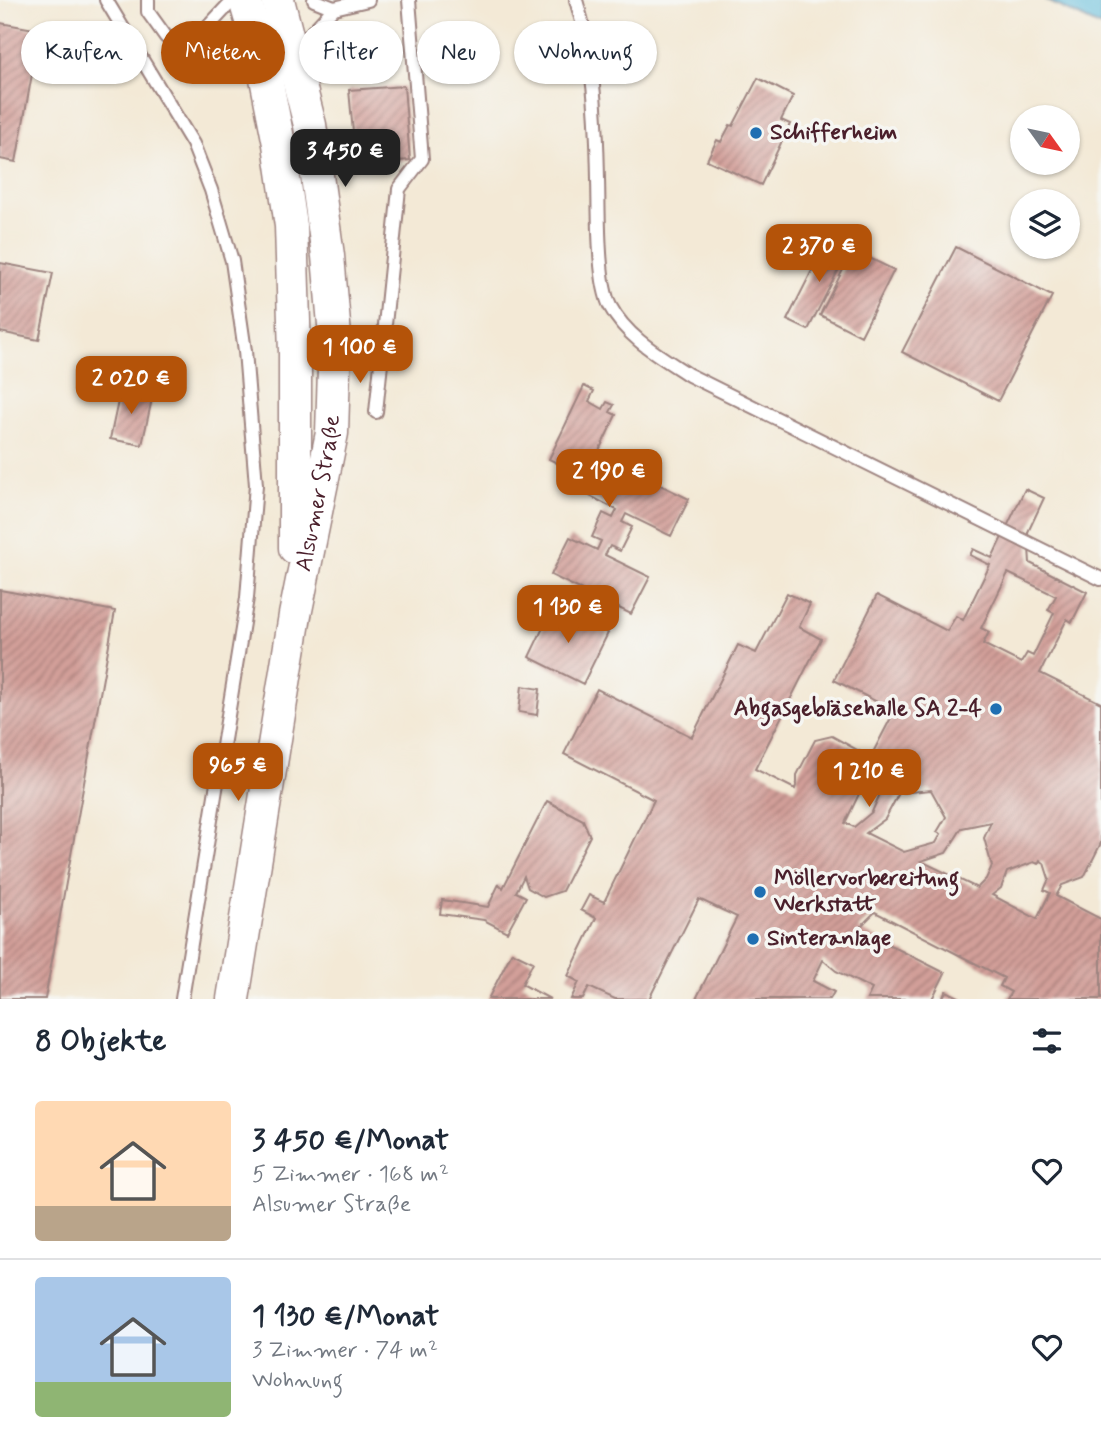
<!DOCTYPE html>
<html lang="de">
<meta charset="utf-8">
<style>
body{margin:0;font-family:Mynerve,sans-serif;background:#f2f2f3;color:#1f2937;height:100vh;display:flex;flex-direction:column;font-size:26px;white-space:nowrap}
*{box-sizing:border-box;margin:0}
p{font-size:23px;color:#747a83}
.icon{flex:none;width:38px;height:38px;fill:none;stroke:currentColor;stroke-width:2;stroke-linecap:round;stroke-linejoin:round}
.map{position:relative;height:999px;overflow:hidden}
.sheet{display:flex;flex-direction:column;background:#fff;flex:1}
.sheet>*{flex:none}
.top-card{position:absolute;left:21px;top:21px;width:700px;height:63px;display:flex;gap:14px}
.needle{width:46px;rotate:123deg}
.tools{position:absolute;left:1010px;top:105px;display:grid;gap:14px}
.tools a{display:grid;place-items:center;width:70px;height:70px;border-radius:50%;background:#fff;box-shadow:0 2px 5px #0004;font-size:35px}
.price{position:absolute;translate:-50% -60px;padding:0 16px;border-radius:14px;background:#b45309;color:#fff;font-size:23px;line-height:46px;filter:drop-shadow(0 2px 4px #0008)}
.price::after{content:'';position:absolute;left:50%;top:42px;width:21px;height:16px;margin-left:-10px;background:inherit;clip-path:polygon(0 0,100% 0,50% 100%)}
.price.on{background:#222;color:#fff}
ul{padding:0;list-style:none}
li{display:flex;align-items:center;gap:21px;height:175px;padding:0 35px}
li+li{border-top:2px solid #e0e1e3}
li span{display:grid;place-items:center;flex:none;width:196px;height:140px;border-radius:7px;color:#555}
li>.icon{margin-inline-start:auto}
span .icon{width:84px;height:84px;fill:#fffc;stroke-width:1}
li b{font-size:30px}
h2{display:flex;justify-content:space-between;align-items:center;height:84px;padding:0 35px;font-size:30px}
.pill{padding:0 24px;border-radius:32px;background:#fff;box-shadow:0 2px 5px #0004;font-size:24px;line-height:63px}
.pill.on{background:#b45309;color:#fff}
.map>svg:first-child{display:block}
.water{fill:#5dbbdb;stroke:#546d83;stroke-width:2}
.building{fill:url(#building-hatch);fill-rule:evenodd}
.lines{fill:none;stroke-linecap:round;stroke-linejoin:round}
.lane-casing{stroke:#9e8480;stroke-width:16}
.secondary-casing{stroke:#9e8480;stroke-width:35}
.lane{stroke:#fff;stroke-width:12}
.secondary{stroke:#fff;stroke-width:32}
.poi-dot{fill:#1f6fb2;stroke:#f6f6f2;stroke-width:2.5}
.labels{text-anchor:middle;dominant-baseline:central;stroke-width:7;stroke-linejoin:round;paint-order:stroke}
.poi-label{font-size:23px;font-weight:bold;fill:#4a1f2b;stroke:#f6f6f2;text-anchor:start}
.street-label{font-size:23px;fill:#4a1f2b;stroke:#f6f6f2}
</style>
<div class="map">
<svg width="1101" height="999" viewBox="0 0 1101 999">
<defs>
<pattern id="building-hatch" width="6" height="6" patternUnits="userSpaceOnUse" patternTransform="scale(1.75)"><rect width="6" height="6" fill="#d29f99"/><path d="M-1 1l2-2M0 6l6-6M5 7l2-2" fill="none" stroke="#ac817d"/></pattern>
</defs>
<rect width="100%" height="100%" fill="#f6f6f2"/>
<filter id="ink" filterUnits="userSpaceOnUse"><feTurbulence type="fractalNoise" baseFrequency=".0143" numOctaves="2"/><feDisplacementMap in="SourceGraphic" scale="14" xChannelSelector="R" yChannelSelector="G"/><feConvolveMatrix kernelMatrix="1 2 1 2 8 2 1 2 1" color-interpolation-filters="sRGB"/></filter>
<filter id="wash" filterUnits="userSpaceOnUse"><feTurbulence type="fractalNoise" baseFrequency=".00686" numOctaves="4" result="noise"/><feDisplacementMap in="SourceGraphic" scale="28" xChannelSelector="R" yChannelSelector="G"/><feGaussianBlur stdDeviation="1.57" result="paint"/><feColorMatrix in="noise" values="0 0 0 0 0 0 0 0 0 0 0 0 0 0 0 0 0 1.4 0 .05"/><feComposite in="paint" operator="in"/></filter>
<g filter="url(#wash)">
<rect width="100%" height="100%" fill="#f3e9d6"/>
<path class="water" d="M1046 0H1101V27Z"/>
<g id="blocks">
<path class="building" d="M0 23 40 30 16 162 0 159Z
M758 78 793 96 781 120 790 124 761 185 707 160 717 140 721 142 730 125 733 126Z
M404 86 410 160 356 164 349 90Z
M829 237 850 247 808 330 787 320Z
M956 247 1052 296 998 401 902 352Z
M853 250 894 270 861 336 820 315Z
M0 263 53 273 39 340 0 332Z
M584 386 594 391 589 401 603 409 607 402 614 405 610 412 616 415 593 463 604 469 609 460 689 499 671 536 626 514 622 522 632 527 620 551 610 546 605 555 650 577 631 614 551 575 570 537 597 550 601 541 592 537 603 513 613 518 617 510 590 496 597 483 549 459Z
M121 387 153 394 142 445 110 439Z
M1025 489 1044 498 1028 532 1030 563 1087 592 1072 622 1067 619 1040 673 1101 703V843L1084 877 1062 885 1056 896 1101 919V999H1007L1011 992 1000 986 1004 978 875 912 858 929 945 973 932 999H867L872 989 836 971 823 960 813 981 834 992 830 999H696L737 917 699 899 649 999H615L589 987 583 999H571L579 982 568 976 596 918 581 910 589 895 604 902 654 800 564 754 597 689 692 737 738 645 756 653 787 593 810 604 799 627 821 639 755 769 795 789 797 783V775L815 740 832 736 861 752 867 767 871 769 845 823 854 827 872 812 884 785 869 760 893 714 899 713 834 680 877 595 947 631 956 616 963 620 990 565 970 555 973 549 992 558ZM1008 573 1056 596 1048 610 1054 613 1033 656 1027 653 1021 663 983 644 989 632 981 628ZM931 790 946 817 937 832 941 834 936 843 904 852 866 833 885 819 899 793ZM991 822 984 838 992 866 986 879 977 888 921 861 946 853 962 828ZM1040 860 1044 863 1049 879 1044 890 1050 893 1037 919 992 895 1001 888 1007 872 1034 862 1038 864Z
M0 590 115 611 45 999H0Z
M553 607 608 633 583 684 529 657Z
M522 686 540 689 537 715 519 712Z
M547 801 583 820 590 836 562 891 544 897 528 888 524 876 516 892 526 897 507 932 484 920 440 914 442 900 488 907 499 884 503 888Z
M512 952 533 962 522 984 550 999H488Z
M946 991 963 999H942Z"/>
</g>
</g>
<g filter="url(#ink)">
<use href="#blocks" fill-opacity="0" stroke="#9e8480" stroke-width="2"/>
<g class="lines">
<defs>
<path id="lane" d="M106 0 193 144 211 190 232 261 245 351 256 485 247 598 182 999
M148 0V12L166 37 258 57
M314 0 334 8
M576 0C594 58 597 119 598 179 599 210 597 280 610 306 627 338 660 356 689 375L1101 579
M193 43 233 0
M295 51 334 8 368 0
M376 412 399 189 422 159 409 0"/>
<g id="secondary">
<path d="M245 0 262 58 279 144 291 226 295 353V548"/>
<path id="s1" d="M233 999 295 615 332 433 335 336 328 256 310 125 278 0"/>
</g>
</defs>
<use href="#lane" class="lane-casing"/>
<use href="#secondary" class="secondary-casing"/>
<use href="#lane" class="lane"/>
<use href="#secondary" class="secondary"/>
</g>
</g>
<g class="poi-dot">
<circle cx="756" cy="133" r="7"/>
<circle cx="996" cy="709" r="7"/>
<circle cx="760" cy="892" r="7"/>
<circle cx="753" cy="939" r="7"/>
</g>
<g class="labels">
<g class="poi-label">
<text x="770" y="133">Schifferheim</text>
<text x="982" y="709" text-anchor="end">Abgasgebläsehalle SA 2-4</text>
<text x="774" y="879">Möllervorbereitung<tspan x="774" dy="26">Werkstatt</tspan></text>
<text x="767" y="939">Sinteranlage</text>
</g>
<g class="street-label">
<text stroke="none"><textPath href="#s1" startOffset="513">Alsumer Straße</textPath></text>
</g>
</g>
</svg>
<div class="tools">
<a><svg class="needle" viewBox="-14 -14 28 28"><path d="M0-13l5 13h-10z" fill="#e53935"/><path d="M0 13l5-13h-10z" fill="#747a83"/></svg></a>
<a><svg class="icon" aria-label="layers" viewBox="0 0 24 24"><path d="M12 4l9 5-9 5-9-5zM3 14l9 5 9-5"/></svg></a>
</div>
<b class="price on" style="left:345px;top:189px">3 450 €</b>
<b class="price" style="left:819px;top:284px">2 370 €</b>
<b class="price" style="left:360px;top:385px">1 100 €</b>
<b class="price" style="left:131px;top:416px">2 020 €</b>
<b class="price" style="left:609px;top:509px">2 190 €</b>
<b class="price" style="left:568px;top:645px">1 130 €</b>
<b class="price" style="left:238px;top:803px">965 €</b>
<b class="price" style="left:869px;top:809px">1 210 €</b>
<div class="top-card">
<a class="pill">Kaufen</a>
<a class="pill on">Mieten</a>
<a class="pill">Filter</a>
<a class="pill">Neu</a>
<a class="pill">Wohnung</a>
</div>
</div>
<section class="sheet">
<h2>8 Objekte<svg class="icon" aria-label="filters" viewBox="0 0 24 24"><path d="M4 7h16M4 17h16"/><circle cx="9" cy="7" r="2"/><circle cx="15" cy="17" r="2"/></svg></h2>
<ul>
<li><span style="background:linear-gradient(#ffd9b3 75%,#b9a48a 0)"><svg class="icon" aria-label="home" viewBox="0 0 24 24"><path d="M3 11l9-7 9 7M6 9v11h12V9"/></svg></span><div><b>3 450 €/Monat</b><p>5 Zimmer · 168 m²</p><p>Alsumer Straße</p></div><svg class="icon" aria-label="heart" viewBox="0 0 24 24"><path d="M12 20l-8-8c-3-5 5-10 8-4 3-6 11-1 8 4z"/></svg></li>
<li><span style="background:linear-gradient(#a9c7e8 75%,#8fb573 0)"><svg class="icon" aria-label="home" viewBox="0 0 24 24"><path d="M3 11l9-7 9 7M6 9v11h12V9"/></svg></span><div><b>1 130 €/Monat</b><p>3 Zimmer · 74 m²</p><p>Wohnung</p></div><svg class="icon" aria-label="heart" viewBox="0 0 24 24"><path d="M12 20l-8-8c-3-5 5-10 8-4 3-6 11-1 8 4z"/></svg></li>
</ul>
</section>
